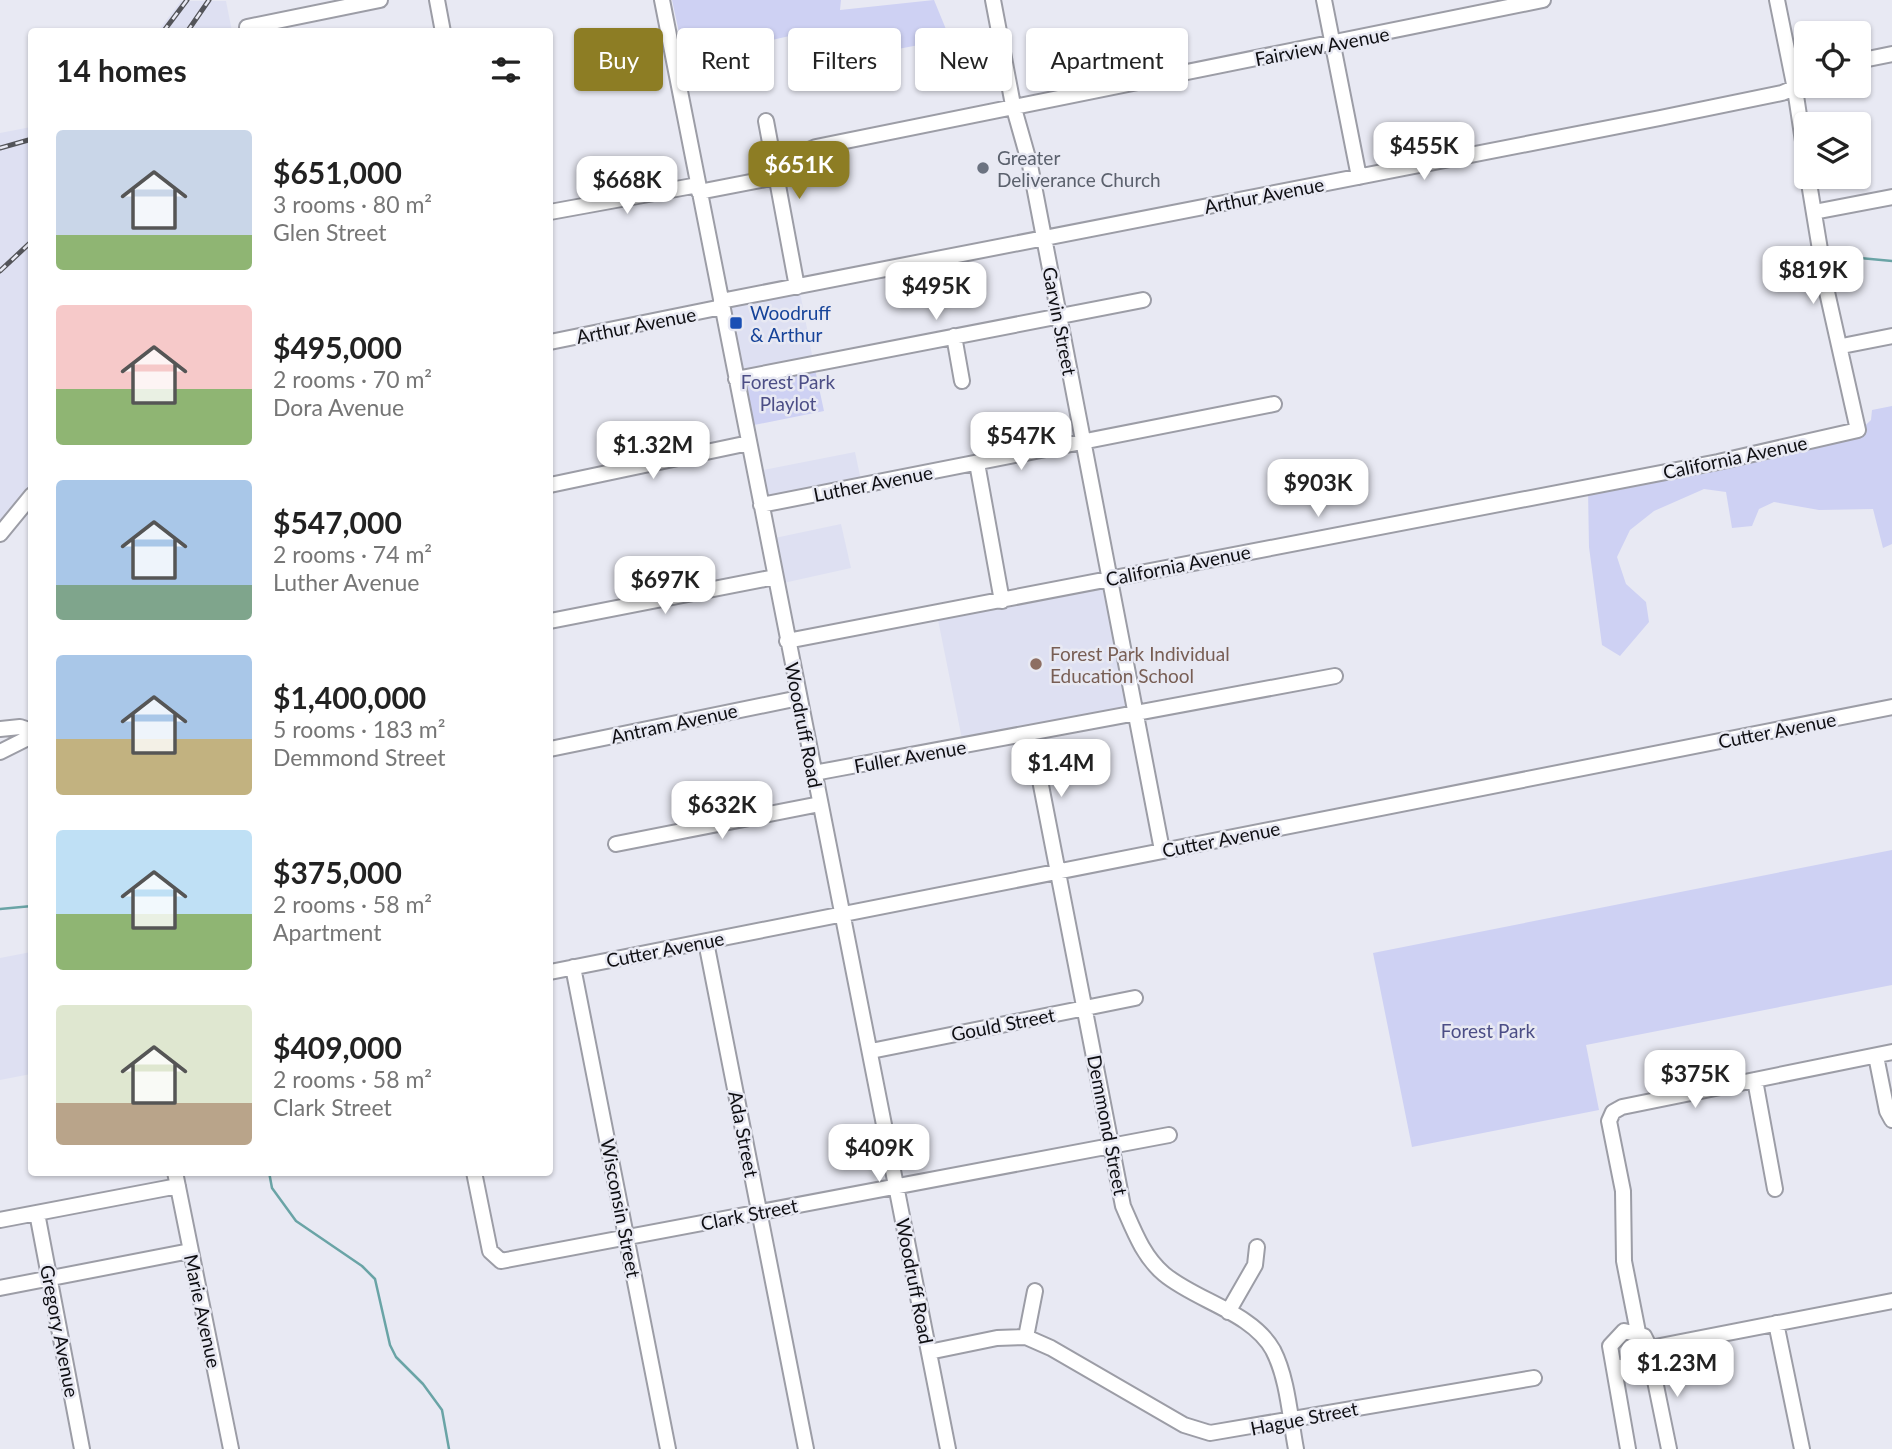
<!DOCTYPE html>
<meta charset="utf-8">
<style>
body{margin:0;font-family:Lato,sans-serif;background:#f2f2f2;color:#222;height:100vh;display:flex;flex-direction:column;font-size:26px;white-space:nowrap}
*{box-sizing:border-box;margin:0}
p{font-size:23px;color:#767676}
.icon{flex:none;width:38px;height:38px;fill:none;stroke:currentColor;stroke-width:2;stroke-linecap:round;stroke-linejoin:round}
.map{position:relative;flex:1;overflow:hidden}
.drawer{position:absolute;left:28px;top:28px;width:525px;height:1148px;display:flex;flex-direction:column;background:#fff;border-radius:7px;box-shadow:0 2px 5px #0004}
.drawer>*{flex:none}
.guide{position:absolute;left:574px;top:28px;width:665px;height:63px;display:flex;gap:14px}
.fabs{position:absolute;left:1794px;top:21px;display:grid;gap:14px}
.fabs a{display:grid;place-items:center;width:77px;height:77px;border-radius:7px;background:#fff;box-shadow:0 2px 5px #0004;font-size:35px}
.price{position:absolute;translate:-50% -60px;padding:0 16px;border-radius:14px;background:#fff;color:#222;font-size:23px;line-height:46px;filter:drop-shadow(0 2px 4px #0008)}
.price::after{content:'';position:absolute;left:50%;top:42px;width:21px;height:16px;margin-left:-10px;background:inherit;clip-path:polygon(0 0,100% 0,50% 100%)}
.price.current{background:#8d7d24;color:#fff}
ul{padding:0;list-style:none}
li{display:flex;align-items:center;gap:21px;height:175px;padding:0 28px}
li span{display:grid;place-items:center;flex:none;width:196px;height:140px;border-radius:7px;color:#555}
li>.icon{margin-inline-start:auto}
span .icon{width:84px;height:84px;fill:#fffc;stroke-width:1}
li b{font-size:30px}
h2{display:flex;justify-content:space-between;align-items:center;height:84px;padding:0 28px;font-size:30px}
.chip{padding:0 24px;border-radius:7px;background:#fff;box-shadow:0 2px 5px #0004;font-size:24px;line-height:63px}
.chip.current{background:#8d7d24;color:#fff}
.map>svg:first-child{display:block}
.built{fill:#dee0f2}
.green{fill:#ced1f3}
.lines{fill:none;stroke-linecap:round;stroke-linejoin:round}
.stream{stroke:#6aa4a6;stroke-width:2.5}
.minor-casing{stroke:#9c9da6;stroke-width:18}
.minor{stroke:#fff;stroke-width:14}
.rail-casing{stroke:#535459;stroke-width:5}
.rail{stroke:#e8e9f3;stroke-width:2.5;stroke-dasharray:8;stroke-linecap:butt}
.worship-dot{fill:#6b7280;stroke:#e8e9f3;stroke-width:2.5}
.transit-dot{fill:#1a4fb4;stroke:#e8e9f3;stroke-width:2.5}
.education-dot{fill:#8d6e63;stroke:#e8e9f3;stroke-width:2.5}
.labels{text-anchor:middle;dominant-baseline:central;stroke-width:5;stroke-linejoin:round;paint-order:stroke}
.street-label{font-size:19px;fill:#0f0f13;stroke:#e8e9f3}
.worship-label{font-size:19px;fill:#5b616d;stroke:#e8e9f3;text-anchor:start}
.transit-label{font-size:19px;fill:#164399;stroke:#e8e9f3;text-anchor:start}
.park-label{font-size:19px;fill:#4c4e86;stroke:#e8e9f3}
.education-label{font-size:19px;fill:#785e54;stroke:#e8e9f3;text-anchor:start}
</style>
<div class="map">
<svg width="1892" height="1449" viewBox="0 0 1892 1449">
<rect width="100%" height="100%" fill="#e8e9f3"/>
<path class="built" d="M181 1H226L232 31H158Z
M31 127V492L0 532V133Z
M800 292 813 360 739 375 725 305Z
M855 452 863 490 764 509 758 471Z
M841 524 851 568 779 584 770 539Z
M1108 581 1134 713 963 744 937 615Z
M31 952V1074L0 1080V958Z"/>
<path class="green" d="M672 0H841L840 10 934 0 950 39 820 64 807 32 685 60Z
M813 360 824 411 749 426 739 375Z
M1892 406V544L1883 548 1873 509 1819 510 1774 502 1759 509 1752 526 1732 528 1726 492 1704 489 1654 511 1630 530 1617 557 1626 584 1646 602 1649 622 1620 656 1602 645 1589 547 1588 489 1853 437 1871 420 1872 410Z
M1892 850V985L1586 1045 1599 1110 1412 1147 1373 953Z"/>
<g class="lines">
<path class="stream" d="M1828 255 1892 261
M0 909 32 906
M269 1172 272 1188 296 1221 362 1266 375 1279 390 1345 396 1357 423 1384 442 1410 449 1449"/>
<defs>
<path id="minor" d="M437 0 443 32
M662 0 948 1449
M993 0 1013 105 1030 165 1162 850
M1324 0 1359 177
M1777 0 1795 89 1806 161
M247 27 380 0
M1858 61 1892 54
M766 121 797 287
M699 192 776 177 798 155 816 147 1543 0
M550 212 698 185
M1814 212 1892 197
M721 301 1660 118 1782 93 1806 83
M954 336 962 381
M550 342 722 307
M1842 346 1892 336
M736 379 1143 300
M977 463 1002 601
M550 485 749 443
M761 505 1274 404
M0 534 32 495
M550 621 775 577
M787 641 1718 462 1858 430 1827 292 1808 177
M0 729 20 727 32 731
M1031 734 1123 1206C1134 1231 1143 1256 1164 1274 1196 1301 1252 1312 1273 1350 1288 1379 1290 1418 1296 1449
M550 749 799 698
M0 752 32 736
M814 773 1335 676
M616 844 820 804
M706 942 806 1449
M573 967 668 1449
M550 972 1892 707
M871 1051 1135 998
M1876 1056 1887 1111 1892 1120
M1755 1080 1775 1189
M175 1172 231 1449
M474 1172 490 1251 501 1261 1169 1135
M37 1213 82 1449
M0 1220 178 1186
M0 1288 190 1251
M1228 1312 1255 1265 1257 1247
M1776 1323 1802 1449
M1638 1332 1624 1261 1623 1191 1609 1121 1613 1112 1622 1107 1892 1052
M1026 1337 1035 1291
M1650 1348 1892 1301
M929 1352 997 1338 1026 1337 1051 1348 1184 1425 1210 1433 1534 1378
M1648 1361 1653 1371 1669 1449
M1614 1365 1632 1372 1644 1367 1650 1348 1644 1336 1624 1331 1610 1346 1628 1449"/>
</defs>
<use href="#minor" class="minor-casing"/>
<use href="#minor" class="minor"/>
<defs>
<path id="rail" d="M163 32 187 0
M187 32 209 0
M0 148 32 139
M0 271 32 241"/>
</defs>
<use href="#rail" class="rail-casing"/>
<use href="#rail" class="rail"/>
</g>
<circle class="worship-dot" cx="983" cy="168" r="7"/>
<rect class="transit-dot" x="729" y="316" width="14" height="14" rx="3.5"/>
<circle class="education-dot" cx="1036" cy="664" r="7"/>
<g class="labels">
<g class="street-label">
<text transform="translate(1322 46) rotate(-11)">Fairview Avenue</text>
<text transform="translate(1264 195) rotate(-11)">Arthur Avenue</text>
<text transform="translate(1060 321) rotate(79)">Garvin Street</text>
<text transform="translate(636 325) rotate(-11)">Arthur Avenue</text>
<text transform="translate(1735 457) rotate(-12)">California Avenue</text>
<text transform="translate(873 483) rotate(-11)">Luther Avenue</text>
<text transform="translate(1178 565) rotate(-11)">California Avenue</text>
<text transform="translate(674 723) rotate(-12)">Antram Avenue</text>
<text transform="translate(804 725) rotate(79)">Woodruff Road</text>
<text transform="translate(1777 730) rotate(-11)">Cutter Avenue</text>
<text transform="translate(910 756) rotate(-10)">Fuller Avenue</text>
<text transform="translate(1221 839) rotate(-11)">Cutter Avenue</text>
<text transform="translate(665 949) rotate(-11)">Cutter Avenue</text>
<text transform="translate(1003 1024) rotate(-11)">Gould Street</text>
<text transform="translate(1108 1125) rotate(79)">Demmond Street</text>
<text transform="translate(744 1134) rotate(79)">Ada Street</text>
<text transform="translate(621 1208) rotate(79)">Wisconsin Street</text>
<text transform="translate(749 1214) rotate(-11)">Clark Street</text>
<text transform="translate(915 1281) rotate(79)">Woodruff Road</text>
<text transform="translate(203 1311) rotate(78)">Marie Avenue</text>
<text transform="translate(60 1331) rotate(79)">Gregory Avenue</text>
<text transform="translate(1304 1418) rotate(-11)">Hague Street</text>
</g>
<g class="worship-label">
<text x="997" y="157">Greater<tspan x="997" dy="22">Deliverance Church</tspan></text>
</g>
<g class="transit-label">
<text x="750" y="312">Woodruff<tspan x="750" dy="22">&amp; Arthur</tspan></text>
</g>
<g class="park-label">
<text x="788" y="381">Forest Park<tspan x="788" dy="22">Playlot</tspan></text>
<text x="1488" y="1030">Forest Park</text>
</g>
<g class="education-label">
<text x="1050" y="653">Forest Park Individual<tspan x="1050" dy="22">Education School</tspan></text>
</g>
</g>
</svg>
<div class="fabs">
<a><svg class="icon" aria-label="locate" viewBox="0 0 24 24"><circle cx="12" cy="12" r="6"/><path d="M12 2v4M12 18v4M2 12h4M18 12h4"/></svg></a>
<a><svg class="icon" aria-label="layers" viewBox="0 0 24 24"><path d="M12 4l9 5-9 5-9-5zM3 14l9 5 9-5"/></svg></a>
</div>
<b class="price" style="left:1424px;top:182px">$455K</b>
<b class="price current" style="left:799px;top:201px">$651K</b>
<b class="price" style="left:627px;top:216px">$668K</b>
<b class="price" style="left:1813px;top:306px">$819K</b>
<b class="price" style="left:936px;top:322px">$495K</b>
<b class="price" style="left:1021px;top:472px">$547K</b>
<b class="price" style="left:653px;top:481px">$1.32M</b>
<b class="price" style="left:1318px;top:519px">$903K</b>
<b class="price" style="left:665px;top:616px">$697K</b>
<b class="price" style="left:1061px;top:799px">$1.4M</b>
<b class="price" style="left:722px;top:841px">$632K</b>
<b class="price" style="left:1695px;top:1110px">$375K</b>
<b class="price" style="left:879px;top:1184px">$409K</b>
<b class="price" style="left:1677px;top:1399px">$1.23M</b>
<div class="guide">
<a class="chip current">Buy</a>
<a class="chip">Rent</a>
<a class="chip">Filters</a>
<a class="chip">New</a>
<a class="chip">Apartment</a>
</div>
<section class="drawer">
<h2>14 homes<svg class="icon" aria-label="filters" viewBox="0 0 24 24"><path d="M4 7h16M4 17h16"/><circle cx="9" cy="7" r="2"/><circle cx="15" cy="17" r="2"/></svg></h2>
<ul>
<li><span style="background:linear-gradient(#c9d6e8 75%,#8fb573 0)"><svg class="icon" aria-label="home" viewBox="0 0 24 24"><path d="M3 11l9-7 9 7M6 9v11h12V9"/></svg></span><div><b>$651,000</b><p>3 rooms · 80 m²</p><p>Glen Street</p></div></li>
<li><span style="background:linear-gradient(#f6c9c9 60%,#8fb573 0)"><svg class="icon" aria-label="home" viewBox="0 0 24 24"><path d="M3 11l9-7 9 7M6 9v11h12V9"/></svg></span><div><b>$495,000</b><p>2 rooms · 70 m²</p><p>Dora Avenue</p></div></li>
<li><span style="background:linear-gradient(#a9c7e8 75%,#7fa58c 0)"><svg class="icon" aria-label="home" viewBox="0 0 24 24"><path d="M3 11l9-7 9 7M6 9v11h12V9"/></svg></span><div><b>$547,000</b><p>2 rooms · 74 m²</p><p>Luther Avenue</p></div></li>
<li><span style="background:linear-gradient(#a9c7e8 60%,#c2b280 0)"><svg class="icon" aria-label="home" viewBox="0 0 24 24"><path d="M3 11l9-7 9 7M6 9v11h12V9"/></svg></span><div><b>$1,400,000</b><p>5 rooms · 183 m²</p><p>Demmond Street</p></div></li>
<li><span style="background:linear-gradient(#bfe0f5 60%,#8fb573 0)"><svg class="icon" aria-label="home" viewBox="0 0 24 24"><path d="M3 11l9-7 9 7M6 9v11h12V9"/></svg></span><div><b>$375,000</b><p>2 rooms · 58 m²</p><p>Apartment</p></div></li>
<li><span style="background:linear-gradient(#dfe7d0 70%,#b9a48a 0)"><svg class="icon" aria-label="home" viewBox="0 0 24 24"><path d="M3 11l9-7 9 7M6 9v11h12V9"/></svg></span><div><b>$409,000</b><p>2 rooms · 58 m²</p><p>Clark Street</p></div></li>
</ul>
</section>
</div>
